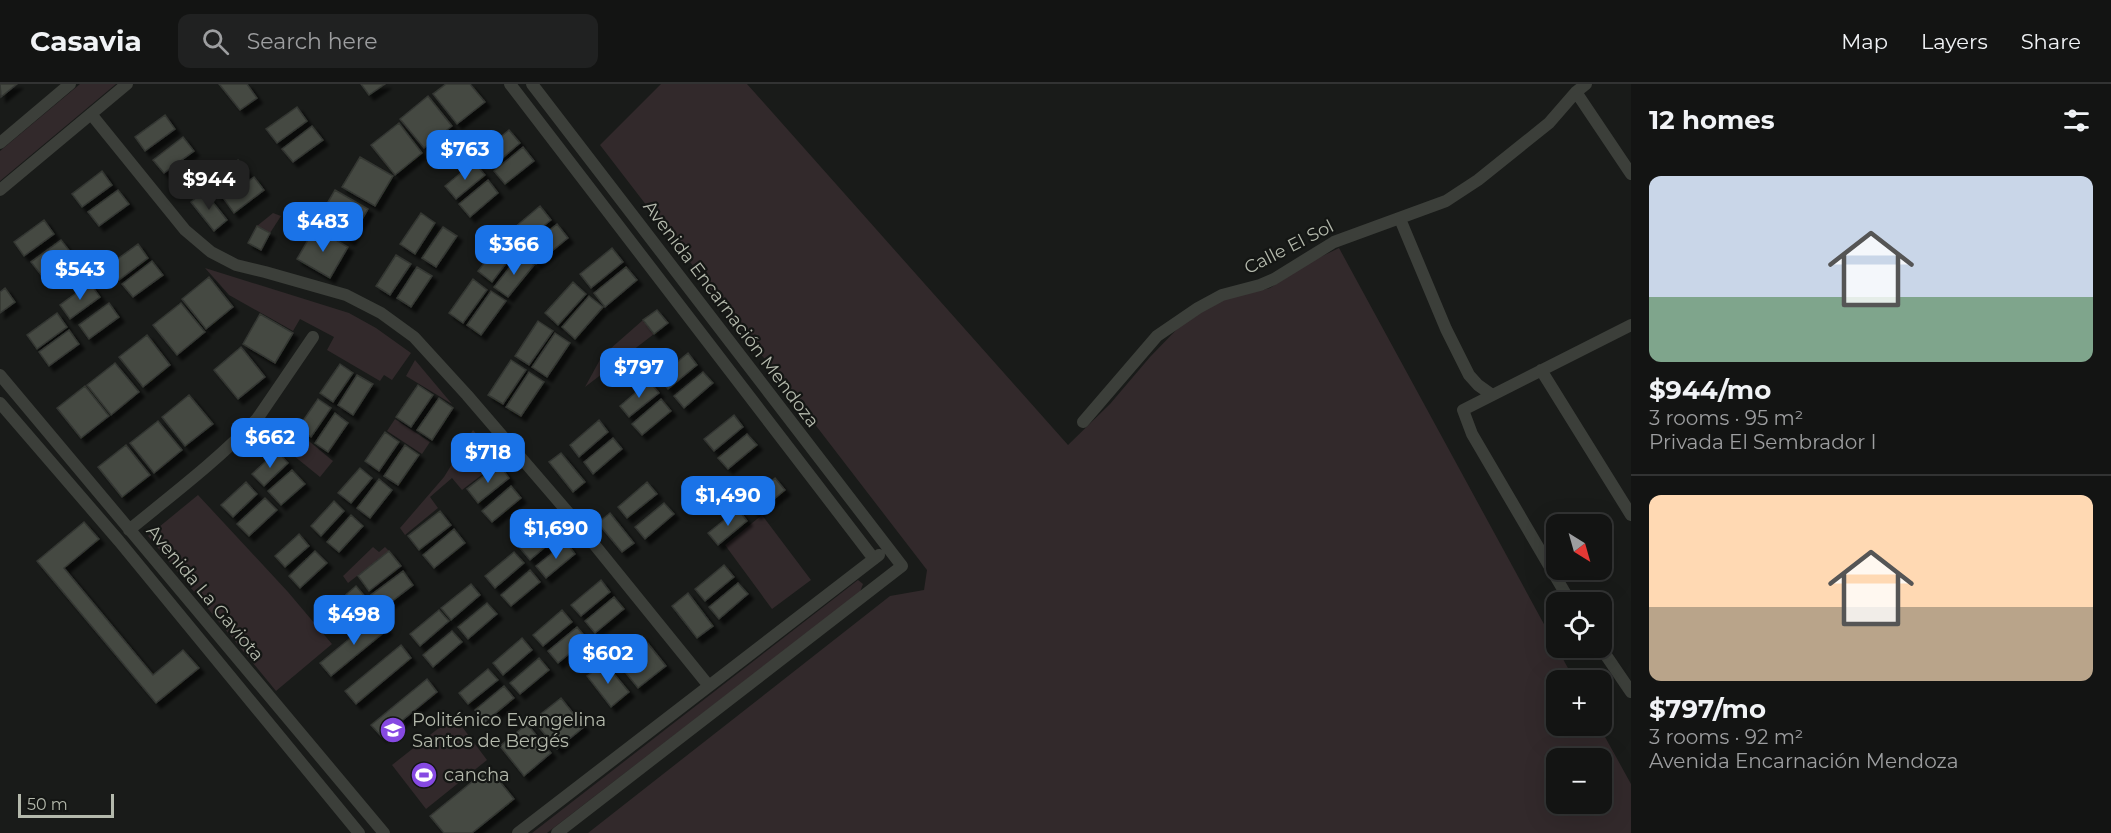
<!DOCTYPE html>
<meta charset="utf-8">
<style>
body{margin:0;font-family:Montserrat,sans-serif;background:#202121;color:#f1f3f6;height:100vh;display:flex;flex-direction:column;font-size:22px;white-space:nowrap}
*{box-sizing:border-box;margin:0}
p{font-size:20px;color:#9d9ea0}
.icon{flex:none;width:33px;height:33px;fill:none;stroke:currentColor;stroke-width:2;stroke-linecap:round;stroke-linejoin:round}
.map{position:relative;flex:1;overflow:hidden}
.side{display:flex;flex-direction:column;background:#131413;width:480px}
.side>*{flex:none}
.needle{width:39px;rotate:143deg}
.controls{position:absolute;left:1546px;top:430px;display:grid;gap:12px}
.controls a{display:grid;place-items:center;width:66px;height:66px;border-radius:12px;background:#131413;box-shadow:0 6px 24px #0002,0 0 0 2px #323333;font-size:30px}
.scale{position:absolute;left:18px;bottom:15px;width:96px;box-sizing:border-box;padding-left:6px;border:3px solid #b4b9ac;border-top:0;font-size:16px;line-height:21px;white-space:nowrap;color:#b4b9ac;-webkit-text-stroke:4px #141614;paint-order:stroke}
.price{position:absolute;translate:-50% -51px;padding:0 14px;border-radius:12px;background:#1a73e8;color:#fff;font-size:20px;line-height:39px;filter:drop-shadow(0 2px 3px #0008)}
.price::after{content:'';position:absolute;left:50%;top:36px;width:18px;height:14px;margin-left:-9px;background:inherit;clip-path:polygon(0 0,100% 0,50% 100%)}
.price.selected{background:#222;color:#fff}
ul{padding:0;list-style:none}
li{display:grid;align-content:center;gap:12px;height:318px;padding:0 18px}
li+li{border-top:2px solid #323333}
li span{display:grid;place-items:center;height:186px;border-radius:12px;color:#555}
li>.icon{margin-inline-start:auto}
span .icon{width:108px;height:108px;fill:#fffc;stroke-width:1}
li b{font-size:26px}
h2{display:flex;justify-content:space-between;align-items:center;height:72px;padding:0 18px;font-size:26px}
header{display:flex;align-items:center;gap:36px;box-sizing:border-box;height:84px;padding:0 30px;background:#131413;border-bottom:2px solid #323333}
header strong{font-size:28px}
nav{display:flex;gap:33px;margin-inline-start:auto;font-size:21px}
.search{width:420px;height:54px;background:#202121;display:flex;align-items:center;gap:15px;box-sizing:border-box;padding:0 21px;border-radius:12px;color:#9d9ea0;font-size:22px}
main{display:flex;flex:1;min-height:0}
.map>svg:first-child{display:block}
.green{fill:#32292b;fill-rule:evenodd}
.building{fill:#454843;stroke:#343733;stroke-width:1.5;filter:url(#shadow)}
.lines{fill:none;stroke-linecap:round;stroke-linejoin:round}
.street{stroke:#3c3f3a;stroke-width:12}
.labels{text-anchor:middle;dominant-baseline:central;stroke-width:4.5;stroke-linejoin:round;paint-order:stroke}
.street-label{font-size:18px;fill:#b4b9ac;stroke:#141614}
.poi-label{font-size:18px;fill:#b4b9ac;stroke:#141614;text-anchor:start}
</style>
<header>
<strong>Casavia</strong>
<div class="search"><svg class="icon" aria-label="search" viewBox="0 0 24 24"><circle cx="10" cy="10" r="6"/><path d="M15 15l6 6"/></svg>Search here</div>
<nav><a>Map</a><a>Layers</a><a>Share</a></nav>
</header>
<main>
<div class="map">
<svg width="1631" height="749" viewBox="0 0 1631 749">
<defs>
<filter id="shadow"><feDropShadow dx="5" dy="5" stdDeviation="1.5" flood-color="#0009"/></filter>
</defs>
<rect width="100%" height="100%" fill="#191b19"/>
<path class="green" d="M80 0H116L0 97V67Z
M661 0H747L1068 361 1110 320 1150 273 1180 242 1218 217 1270 204 1308 179 1339 164 1575 597H1557V642H1599L1631 700V749H588L890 512 924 506 927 486 600 61ZM1557 675H1602V720H1557Z
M273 129 281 132 270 149 257 142Z
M205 184 349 229 376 244 411 269 392 296 384 291 380 297 327 266 334 253 300 235 293 247 229 211Z
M643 236 654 250 585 303 602 272Z
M415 276 452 320 406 292Z
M395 335 430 358 422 370 387 347Z
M292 343 333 377 320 393 278 359Z
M473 346 500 377 462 406 452 394 430 413 438 424 405 451 400 444 444 393Z
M198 411 288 508 332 560 276 607 148 452Z
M762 431 811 496 772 525 725 461Z
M373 463 379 468 385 463 389 467 348 499 343 492Z
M858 496 863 500 860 508 547 749H532Z
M454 632 487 676 426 725 392 681Z"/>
<path class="building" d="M0 0H17L1 13Z
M219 0H247L257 14 240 26Z
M361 0H385L369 11Z
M446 0H470L485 18 457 40 433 10Z
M428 12 452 42 424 64 400 35Z
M297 23 307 37 277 59 266 45Z
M165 31 175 45 145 67 135 53Z
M399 39 422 69 395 91 371 61Z
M312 42 323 56 293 78 282 65Z
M509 46 520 59 492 83 480 70Z
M183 53 194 67 164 89 153 76Z
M523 63 534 77 505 100 494 87Z
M360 73 393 92 375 122 342 103Z
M238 76 248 90 218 112 208 98Z
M474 78 485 91 456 115 445 102Z
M102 87 112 101 82 123 72 110Z
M254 93 264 106 234 129 224 115Z
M488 96 498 109 470 133 459 120Z
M118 106 129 120 99 142 88 128Z
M335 106 368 125 350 156 317 137Z
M204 107 227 136 214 147 191 118Z
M540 122 551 136 519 162 508 149Z
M421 129 435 139 415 170 400 160Z
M44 136 54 150 24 172 14 158Z
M557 140 568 154 536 180 525 166Z
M257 142 270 149 261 166 248 159Z
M443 143 457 152 436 183 422 174Z
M315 144 348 163 330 194 297 175Z
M504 154 517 165 492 198 478 187Z
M61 156 72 170 42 192 31 178Z
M138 160 148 174 119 196 108 182Z
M612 164 623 178 591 204 580 190Z
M520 170 534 181 508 213 494 203Z
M396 171 411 180 390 211 376 202Z
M152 177 163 191 133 213 122 200Z
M417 183 432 192 411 223 397 214Z
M626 183 637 196 605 223 594 209Z
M209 193 233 223 206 245 182 215Z
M473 195 487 206 463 239 449 229Z
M573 198 586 210 558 241 545 229Z
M90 199 100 213 70 235 60 221Z
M5 204 15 218 0 229V208Z
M491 207 506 217 481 251 467 241Z
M589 212 603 223 575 255 562 243Z
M109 219 119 233 89 255 79 241Z
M181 219 205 248 177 271 153 241Z
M657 226 668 239 654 250 643 236Z
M57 229 67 243 37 265 27 251Z
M260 230 293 249 275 279 243 260Z
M538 237 553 247 529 281 515 272Z
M69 246 79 260 49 282 39 268Z
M555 249 570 259 547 293 532 283Z
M147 251 170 281 143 303 119 273Z
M241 263 265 293 238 315 214 286Z
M688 269 697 281 668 305 659 293Z
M511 276 526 286 503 320 488 311Z
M115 279 139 308 111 331 87 301Z
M340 280 353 289 333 318 320 309Z
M529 288 544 298 521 332 506 323Z
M703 288 713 299 684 324 674 312Z
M357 291 373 300 353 331 338 321Z
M649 297 659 309 629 333 620 322Z
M418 301 433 311 411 343 396 333Z
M85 302 109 332 81 354 57 324Z
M189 311 213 340 185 362 162 333Z
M439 314 453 324 432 356 417 346Z
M318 315 331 324 311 353 298 344Z
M661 315 671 327 642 351 632 340Z
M335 329 348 339 328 368 315 359Z
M734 331 743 343 714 367 704 355Z
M599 336 608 348 579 373 570 361Z
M158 337 182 366 154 389 130 359Z
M385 348 399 358 379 387 365 377Z
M747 350 757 361 728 385 718 374Z
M613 354 622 365 593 390 584 378Z
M126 361 150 391 122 413 98 383Z
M405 361 419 371 398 401 384 392Z
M277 367 288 379 264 402 252 390Z
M561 369 585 398 573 408 549 378Z
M499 380 509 394 478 419 467 405Z
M360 384 372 394 351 419 338 409Z
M292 386 305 400 281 421 268 407Z
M775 394 785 406 756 430 746 419Z
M379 395 392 406 370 434 357 424Z
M246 398 257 410 233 433 221 421Z
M647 398 657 410 627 434 618 423Z
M511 402 521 414 492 438 482 427Z
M265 414 277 426 249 452 237 440Z
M334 417 344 427 321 452 311 442Z
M664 419 674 430 645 455 635 443Z
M738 425 747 437 718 461 708 449Z
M440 427 451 441 419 466 408 452Z
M610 429 634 459 622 468 598 439Z
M351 431 363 442 339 468 327 458Z
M84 438 99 455 64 484 153 591 183 566 199 584 156 619 37 477Z
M549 440 559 451 530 476 520 464Z
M454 445 465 459 434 484 423 471Z
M299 450 309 462 285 483 275 472Z
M566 458 575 470 546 494 536 482Z
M315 467 327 479 300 504 289 492Z
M389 467 401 482 369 507 358 492Z
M514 468 524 479 495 504 485 492Z
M724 481 734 493 705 517 695 505Z
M530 486 540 498 511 522 501 511Z
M403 487 413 501 382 525 371 511Z
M601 496 610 508 581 532 571 521Z
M738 499 748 510 719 535 709 523Z
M471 500 480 511 451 536 441 524Z
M356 502 367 515 336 542 325 529Z
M688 509 713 542 697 554 672 522Z
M614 513 624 525 595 549 585 537Z
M487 519 497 530 468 555 458 543Z
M439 526 449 537 420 562 410 550Z
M562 526 572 538 543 562 533 551Z
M376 533 387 546 331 592 320 579Z
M577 543 587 555 558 579 548 567Z
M452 547 462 558 433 583 423 571Z
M642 552 666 582 638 604 614 574Z
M522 554 532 566 503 591 493 579Z
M401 561 411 574 356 620 345 607Z
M539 574 549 586 520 610 510 599Z
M605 579 629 608 611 623 587 592Z
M488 585 498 596 468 620 459 609Z
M427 595 437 608 382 653 371 641Z
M504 602 514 614 485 638 475 626Z
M561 614 584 643 557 665 533 636Z
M527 640 551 669 524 692 500 662Z
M489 684 514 715 472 749H444L430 732Z"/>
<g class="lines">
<path class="street" d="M510 0 874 475
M532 0 902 482 557 749
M1576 8 1631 90
M91 30 185 146 211 168 236 181 265 188 346 211 381 229 414 253 467 311 572 433 709 602
M0 59 70 0
M0 106 127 0
M1400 135 1446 245 1469 291 1478 301 1492 311
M1541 286 1631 431
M0 291 384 749
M0 319 119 457 359 749
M1083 338 1157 252 1198 224 1222 211 1260 201 1274 195 1334 158 1446 117 1478 96 1549 39 1576 8 1586 0
M129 446C173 410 218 376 257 335L313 253
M1571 519 1472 350 1463 326 1631 241
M1601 564 1631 608
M518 749 879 471"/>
</g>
<defs>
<symbol id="school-disc" viewBox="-11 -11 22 22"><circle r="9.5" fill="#8649e2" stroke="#141614"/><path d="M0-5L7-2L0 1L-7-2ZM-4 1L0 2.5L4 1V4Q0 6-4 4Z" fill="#fff"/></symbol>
<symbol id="stadium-disc" viewBox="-11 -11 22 22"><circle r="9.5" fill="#8649e2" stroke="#141614"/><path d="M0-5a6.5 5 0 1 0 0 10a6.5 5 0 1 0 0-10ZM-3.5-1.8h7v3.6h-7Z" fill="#fff"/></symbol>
</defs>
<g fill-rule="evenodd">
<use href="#school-disc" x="378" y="631" width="30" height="30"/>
<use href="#stadium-disc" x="409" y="676" width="30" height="30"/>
</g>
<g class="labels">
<g class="street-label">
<text transform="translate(1289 163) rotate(-27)">Calle El Sol</text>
<text transform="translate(731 230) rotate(53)">Avenida Encarnación Mendoza</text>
<text transform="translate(205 509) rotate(50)">Avenida La Gaviota</text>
</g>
<g class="poi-label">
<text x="412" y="636">Politénico Evangelina<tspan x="412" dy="21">Santos de Bergés</tspan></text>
<text x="444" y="691">cancha</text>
</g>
</g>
</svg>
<div class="controls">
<a><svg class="needle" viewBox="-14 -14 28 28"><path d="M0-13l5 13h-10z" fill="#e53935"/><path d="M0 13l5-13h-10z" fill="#9d9ea0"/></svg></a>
<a><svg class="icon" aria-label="locate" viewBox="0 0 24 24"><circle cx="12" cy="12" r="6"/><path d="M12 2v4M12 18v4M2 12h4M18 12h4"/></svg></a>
<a>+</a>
<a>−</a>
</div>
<div class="scale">50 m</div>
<b class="price" style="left:465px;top:97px">$763</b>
<b class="price selected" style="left:209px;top:127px">$944</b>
<b class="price" style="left:323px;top:169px">$483</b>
<b class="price" style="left:514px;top:192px">$366</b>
<b class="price" style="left:80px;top:217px">$543</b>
<b class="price" style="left:639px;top:315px">$797</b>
<b class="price" style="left:270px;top:385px">$662</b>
<b class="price" style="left:488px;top:400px">$718</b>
<b class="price" style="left:728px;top:443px">$1,490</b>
<b class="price" style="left:556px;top:476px">$1,690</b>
<b class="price" style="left:354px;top:562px">$498</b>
<b class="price" style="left:608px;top:601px">$602</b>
</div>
<section class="side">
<h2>12 homes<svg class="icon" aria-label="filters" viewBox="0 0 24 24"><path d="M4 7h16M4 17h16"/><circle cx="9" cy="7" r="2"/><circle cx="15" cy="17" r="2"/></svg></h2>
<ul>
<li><span style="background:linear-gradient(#c9d6e8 65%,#7fa58c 0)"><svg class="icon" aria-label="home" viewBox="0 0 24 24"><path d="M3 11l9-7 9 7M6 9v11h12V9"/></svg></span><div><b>$944/mo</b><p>3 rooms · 95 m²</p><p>Privada El Sembrador I</p></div></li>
<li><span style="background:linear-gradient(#ffd9b3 60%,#b9a48a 0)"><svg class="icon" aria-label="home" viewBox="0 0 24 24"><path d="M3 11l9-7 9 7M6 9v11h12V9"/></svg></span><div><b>$797/mo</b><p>3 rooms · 92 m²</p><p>Avenida Encarnación Mendoza</p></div></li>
</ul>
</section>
</main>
